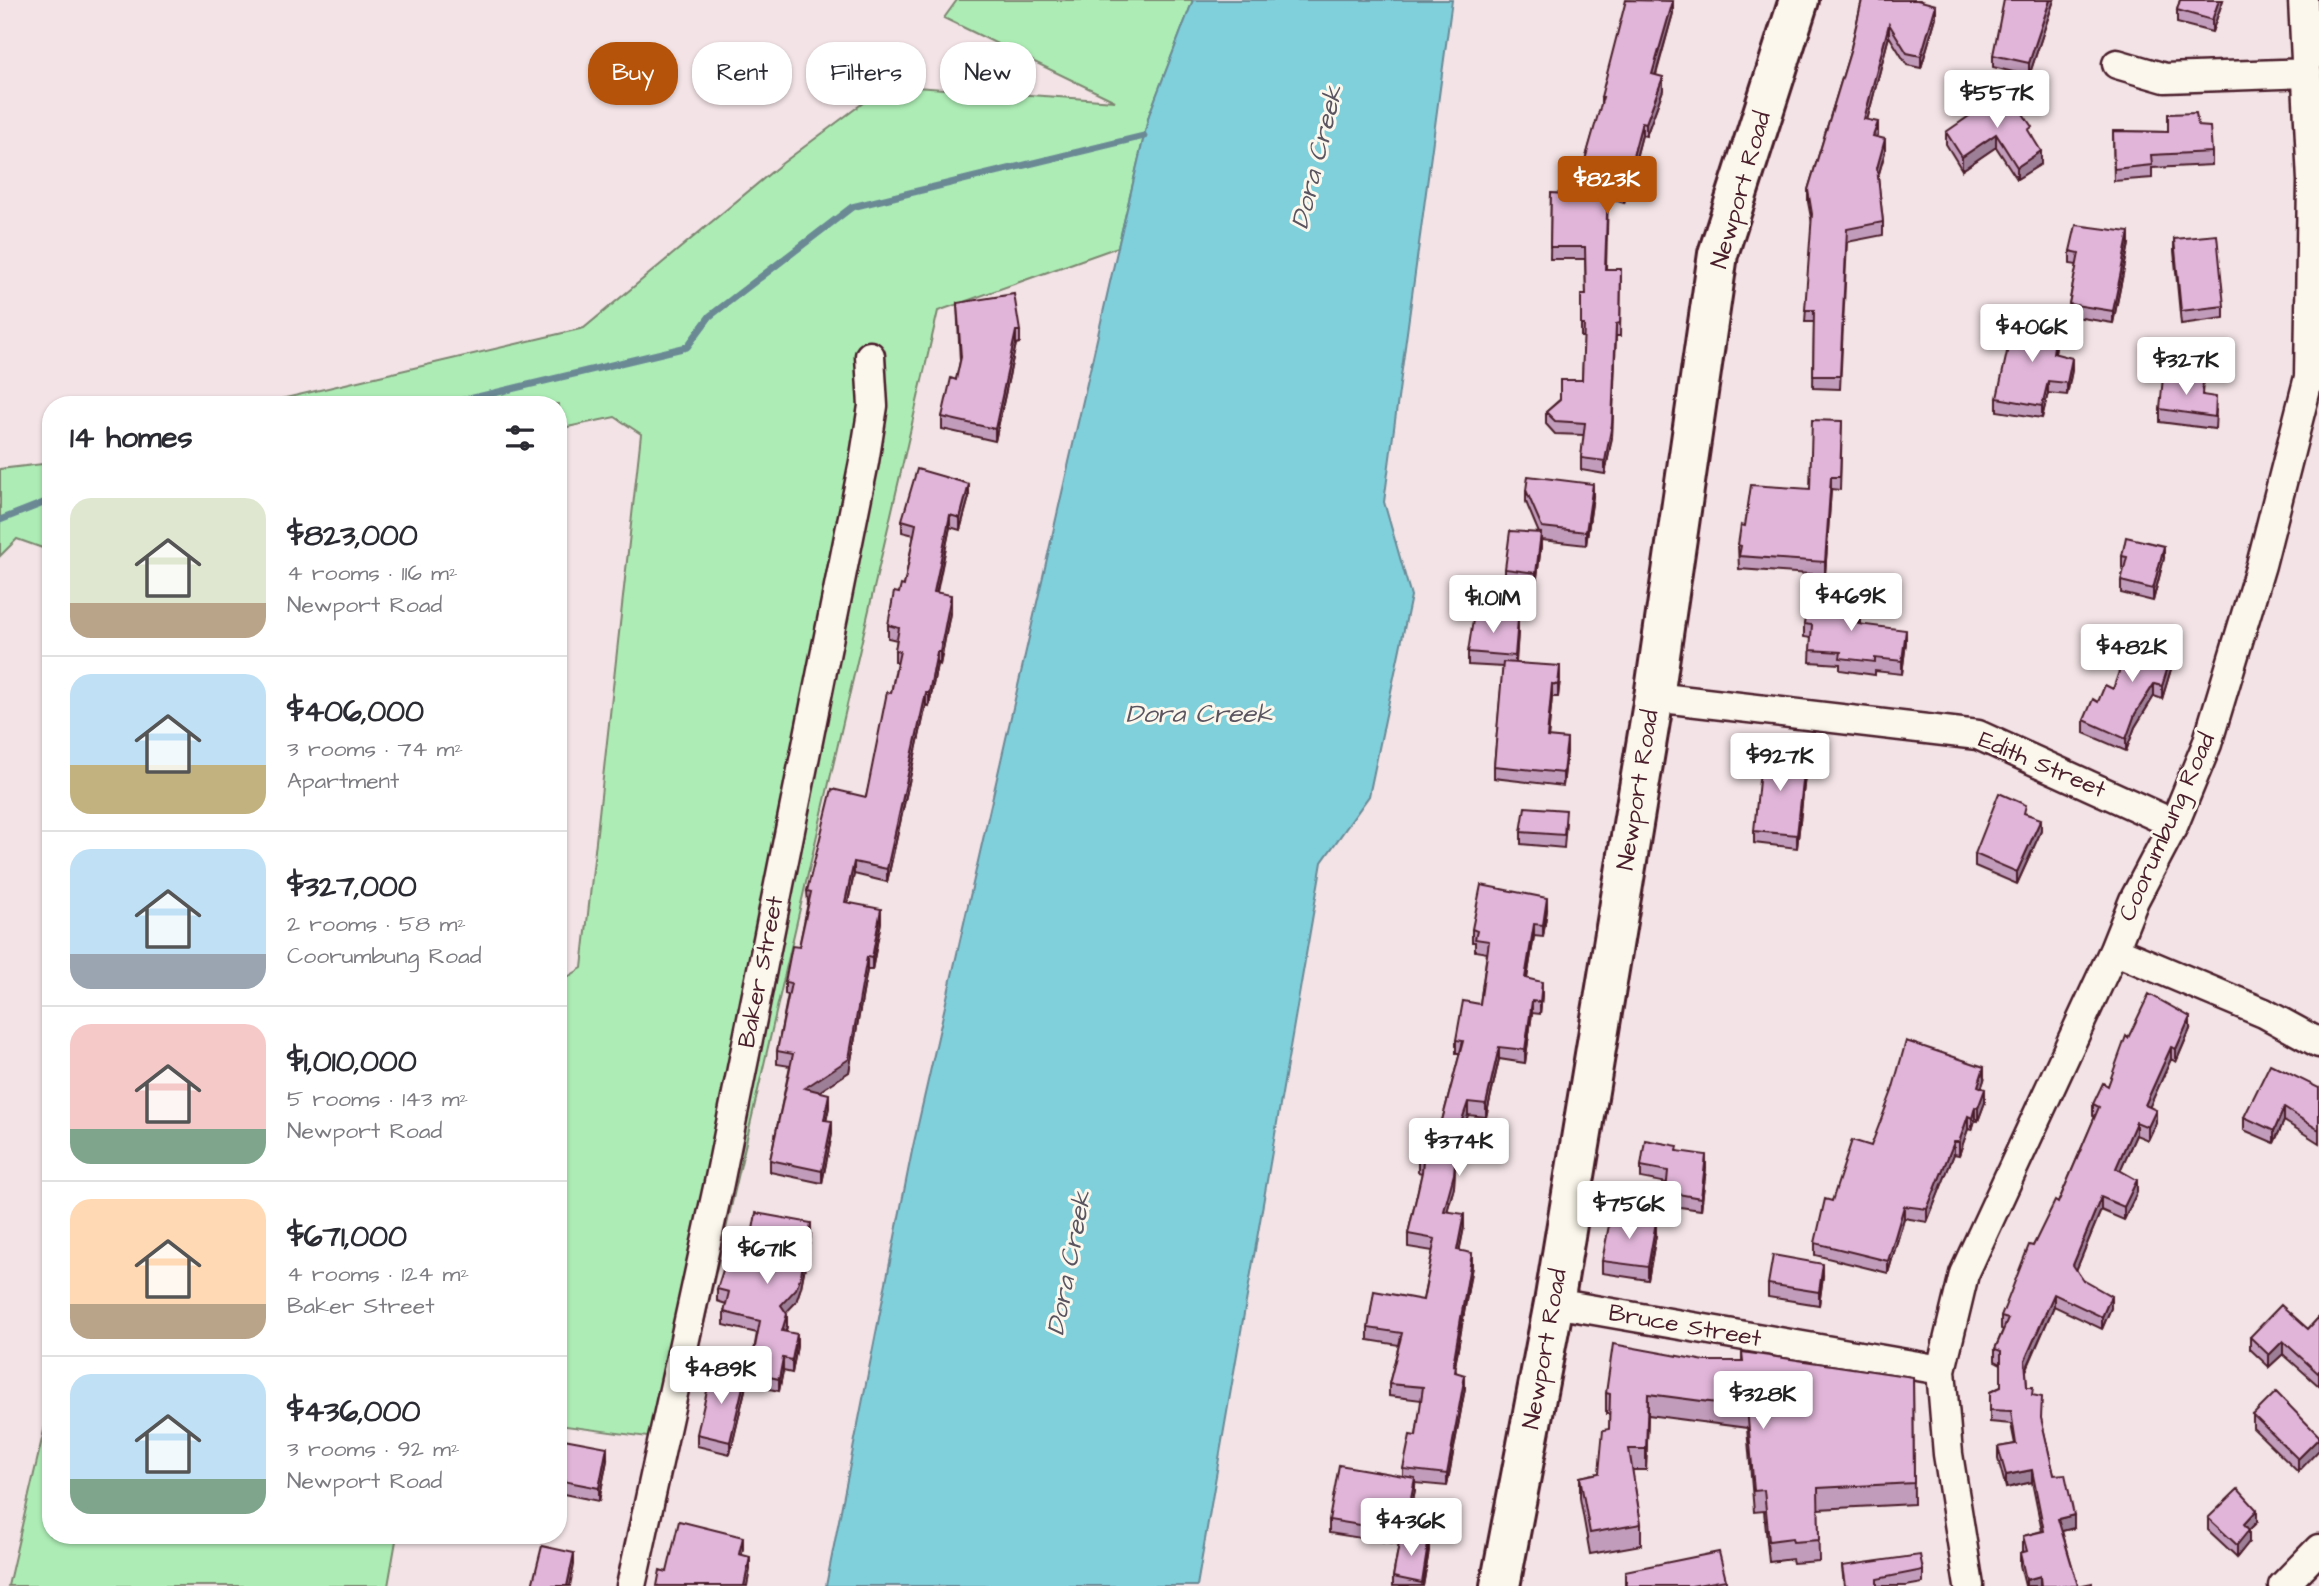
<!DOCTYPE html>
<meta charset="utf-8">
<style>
body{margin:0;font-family:"Architects Daughter",sans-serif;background:#f2f2f3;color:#2b2b33;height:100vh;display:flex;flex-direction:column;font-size:26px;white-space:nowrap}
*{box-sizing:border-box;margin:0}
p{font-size:23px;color:#7c7c81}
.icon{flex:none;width:38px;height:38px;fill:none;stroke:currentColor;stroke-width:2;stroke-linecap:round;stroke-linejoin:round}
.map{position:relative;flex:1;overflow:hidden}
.details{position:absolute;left:42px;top:396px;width:525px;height:1148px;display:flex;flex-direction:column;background:#fff;border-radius:28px;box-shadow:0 2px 5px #0004}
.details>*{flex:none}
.hud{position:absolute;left:588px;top:42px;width:665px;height:63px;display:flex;gap:14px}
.price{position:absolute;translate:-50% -60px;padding:0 16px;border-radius:7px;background:#fff;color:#222;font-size:23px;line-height:46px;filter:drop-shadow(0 2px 4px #0008)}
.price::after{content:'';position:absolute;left:50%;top:42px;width:21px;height:16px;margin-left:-10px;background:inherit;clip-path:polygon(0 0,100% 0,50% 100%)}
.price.on{background:#b45309;color:#fff}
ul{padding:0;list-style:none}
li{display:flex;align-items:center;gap:21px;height:175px;padding:0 28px}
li+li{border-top:2px solid #e1e1e2}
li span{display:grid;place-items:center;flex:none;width:196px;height:140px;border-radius:21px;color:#555}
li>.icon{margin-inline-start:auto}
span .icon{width:84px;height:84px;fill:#fffc;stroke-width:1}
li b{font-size:30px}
h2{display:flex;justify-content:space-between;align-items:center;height:84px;padding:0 28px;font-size:30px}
.chip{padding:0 24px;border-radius:28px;background:#fff;box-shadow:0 2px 5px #0004;font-size:24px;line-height:63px}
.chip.on{background:#b45309;color:#fff}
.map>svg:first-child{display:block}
.green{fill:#adedb5;stroke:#7c8670;stroke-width:2}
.water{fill:#80d0dc;stroke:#6a8995;stroke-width:2}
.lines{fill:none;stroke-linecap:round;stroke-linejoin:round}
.stream{stroke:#6a8995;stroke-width:7}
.street-casing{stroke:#4a1f2b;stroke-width:33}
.secondary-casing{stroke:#4a1f2b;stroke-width:44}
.street{stroke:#fbf7ec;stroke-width:28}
.secondary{stroke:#fbf7ec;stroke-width:38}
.wall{fill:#c29cbb;stroke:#4a1f2b;stroke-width:2}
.shaded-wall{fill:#9e7f98;stroke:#4a1f2b;stroke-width:2}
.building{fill:#e1b5d9;stroke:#4a1f2b;stroke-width:2}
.labels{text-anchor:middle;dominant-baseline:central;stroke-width:6;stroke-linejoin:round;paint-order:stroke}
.street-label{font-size:24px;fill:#4a1f2b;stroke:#fbf7ec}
.water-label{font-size:26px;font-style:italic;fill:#5a5460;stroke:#fbf7ec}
</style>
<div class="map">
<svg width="2319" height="1586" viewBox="0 0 2319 1586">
<rect width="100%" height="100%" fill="#f3e3e6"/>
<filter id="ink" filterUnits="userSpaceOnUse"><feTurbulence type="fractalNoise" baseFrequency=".0143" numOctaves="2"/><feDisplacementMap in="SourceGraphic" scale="14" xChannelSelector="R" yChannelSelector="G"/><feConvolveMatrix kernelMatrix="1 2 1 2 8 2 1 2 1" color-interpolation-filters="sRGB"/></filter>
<g filter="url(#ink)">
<path class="green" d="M957 0H1193L1149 115 1118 247 938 311 677 1441 558 1425V983L582 968 641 434 615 417 558 429V404H260L584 328 780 165 887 85 1115 101 944 18Z
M51 463V551L17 539 0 556V469Z
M51 1400V1535H397L388 1586H8Z"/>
<path class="water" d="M1193 0H1452L1384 502 1411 596 1369 796 1322 862 1197 1586H826L912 1151 1118 247 1149 115Z"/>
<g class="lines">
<path class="stream" d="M448 404 687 347 710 316 852 207 1144 136
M0 520 51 500"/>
<defs>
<path id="street" d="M2117 64 2165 78 2307 73
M1654 697 1978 735 2174 824
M2114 950 2264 1013 2319 1043
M1554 1303 1941 1370
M631 1586 719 1183 864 462 873 406 870 356
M1969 1586 1948 1454 1941 1370 1964 1274 2114 950 2134 900 2174 824 2207 744 2261 565 2309 377 2312 181 2303 0
M2283 1586 2319 1549"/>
<path id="secondary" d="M1500 1586 1554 1303 1654 697 1718 254 1799 0"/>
</defs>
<use href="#street" class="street-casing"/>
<use href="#secondary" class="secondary-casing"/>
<use href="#street" class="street"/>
<use href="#secondary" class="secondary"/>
</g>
<path class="wall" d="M1862 0H1920L1936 17 1921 68 1907 65 1889 36 1867 120 1878 134 1877 137 1885 152 1878 177 1883 222V235L1847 242 1840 389 1813 388 1814 322H1805L1812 223 1808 202V190L1850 52Z
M2054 0 2029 76 1993 67V55Z
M2180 0H2223L2212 32 2177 23V10Z
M1673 13 1656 75 1663 90 1646 136 1642 135 1624 203 1608 198 1606 269H1621L1620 336H1616L1612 437 1605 474 1581 470V458L1584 435 1555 434 1546 424V412L1582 380 1584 337H1581V295H1586L1585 259H1550L1551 193 1575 195 1601 106V97Z
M2198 126 2212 152V165L2152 168V178L2114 181 2113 131 2168 132Z
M1946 132 2032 136 2041 164 2017 179 1996 147 1962 170 1946 144Z
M2174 239 2224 306V318L2181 324 2174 251Z
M2129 244 2113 323 2069 316V304L2077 265 2070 264V251Z
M957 303 1020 331V343L1016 344 995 441 942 429V417L956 380 960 361Z
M2057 339 2055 353 2072 370 2067 395 2048 393 2042 418 1997 411V398Z
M2203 395 2216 410 2215 429 2160 422V409Z
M1842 421 1840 490 1831 489 1825 575 1739 569 1738 545 1745 526 1810 489Z
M1526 490 1593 496 1586 545 1542 540 1541 537V546L1536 585 1505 582V569L1539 533 1526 502Z
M969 497 960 530 950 527 937 592 951 608 940 665 937 664 929 706 926 705 887 882 854 874 848 903 881 922 872 970H867L849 1072 818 1092 829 1107 826 1120 832 1134 822 1183 770 1172V1160L790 1066 777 1064V1051L788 995 785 994V982L799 947 808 903 807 891 866 797 891 693 897 663 895 662V650L897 640 888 638V625L899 593 904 586 914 535 902 532V520Z
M2122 556 2164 558 2153 601 2121 593V581L2124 569 2122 568Z
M1861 617 1860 624 1906 642 1902 674 1875 671V675L1840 670V664L1810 662 1811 638 1804 637V624Z
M1518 632 1516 663 1560 679 1558 697H1552L1548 737 1567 751 1563 786 1494 778V766L1503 667 1468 665V652Z
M2169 645 2166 655 2171 669 2162 699 2154 696 2135 727 2126 751 2084 733V720L2098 702 2113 689 2136 648Z
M1806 767 1797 848 1754 843V831Z
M2026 814 2041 831 2017 884 1975 866V854Z
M1566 823 1564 848 1521 844V832Z
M1547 910 1543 937 1534 936 1527 978 1542 995 1540 1014 1532 1013 1525 1063 1499 1059 1486 1117 1468 1115 1456 1150 1454 1187 1447 1211 1464 1227 1459 1251 1472 1266 1455 1366 1456 1372 1465 1388 1447 1486 1415 1483V1490L1406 1533 1429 1551 1423 1586H1393V1577L1399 1544 1329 1533V1520L1403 1476V1469L1416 1436 1422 1400 1389 1396V1384L1399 1345 1368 1340V1328L1423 1300 1433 1251 1408 1247V1234L1422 1173 1418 1172V1159L1439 1132 1460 1053H1456V1040L1480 1004 1487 953 1475 951V942H1472V929Z
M2190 1029 2176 1062 2171 1059 2149 1107 2156 1123 2148 1140 2136 1135 2120 1170 2137 1192 2124 1220 2101 1210 2076 1270 2083 1280 2111 1308 2102 1329 2054 1306 2026 1371 2027 1387 2033 1395 2041 1419 2054 1475 2074 1528 2062 1531 2078 1586H2025L2020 1565V1553L2023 1552V1536L2042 1531 2032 1482 2006 1488 1998 1459V1447L2015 1444 2011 1424 1990 1422V1392L2001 1387V1364L1995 1361V1349L2003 1330 2001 1329V1317L2033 1246 2058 1203 2095 1117 2093 1116V1104L2108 1086 2128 1038Z
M1984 1080 1981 1088 1985 1102 1978 1121 1975 1120 1972 1130 1968 1129 1959 1155 1954 1154 1927 1222 1904 1218 1888 1273 1815 1255V1243L1832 1201 1871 1146Z
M2319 1088V1143L2284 1121 2274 1143 2244 1130V1117Z
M1678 1151 1706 1168 1701 1210 1666 1205 1667 1183 1641 1178V1166Z
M811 1235 801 1287 796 1302 786 1312 787 1326 786 1332 797 1346 792 1373 783 1371 779 1391 750 1385V1373L757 1333 724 1325V1312L726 1304 717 1301V1289L749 1252Z
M1656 1235 1648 1280 1602 1273V1261Z
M1823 1276 1819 1305 1768 1297V1284Z
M2319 1317V1386L2283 1354 2269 1367 2250 1349V1337L2308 1329Z
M1742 1352 1913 1377 1914 1504 1818 1509 1819 1561 1793 1563 1792 1559 1769 1562 1764 1511 1754 1512 1747 1428 1648 1415 1646 1470H1632L1641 1524V1545L1590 1554 1580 1498V1477L1599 1473 1609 1429 1610 1414H1606V1393L1705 1361H1742Z
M745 1390 730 1454 697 1446V1434Z
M2253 1415 2319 1436 2298 1472 2253 1428Z
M607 1460 599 1501 558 1493V1470Z
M2208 1518 2257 1522 2249 1530V1542L2237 1557 2208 1530Z
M1842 1566 1923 1570V1583L1906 1586H1844Z
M1625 1571 1726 1580V1586H1625Z"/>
<path class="shaded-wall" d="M2050 0H2054L2029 76V63Z
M2219 0H2223L2212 32V20Z
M1673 1V13L1652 87V74Z
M1936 5V17L1921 68V56Z
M1889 24V36L1864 132V119Z
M1663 77V90L1646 136V123Z
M1642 122V135L1624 203V190Z
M1878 122V134L1873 148V136Z
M1996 134V147L1962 170V157Z
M1885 139V152L1877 180V168Z
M2041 151V164L2017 179V167Z
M2129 232V244L2113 323V311Z
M1616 324 1612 437 1605 474V461Z
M2057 326V339L2053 365V353Z
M1016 331V344L995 441V429Z
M2072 358V370L2067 395V383Z
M2048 381V393L2042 418V406Z
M1831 477V489L1825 575V562Z
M969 484V497L960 530V518Z
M1593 484V496L1586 545V532Z
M950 515V527L934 604V592Z
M1541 533V546L1536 585V573Z
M2164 546V558L2153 601V589Z
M951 595V608L940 665V652Z
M1861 604V617L1858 637V624Z
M1518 619V632L1515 669V656Z
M1906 630V642L1902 674V661Z
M2169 633V645L2163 667V654Z
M937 652V664L929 706V693Z
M2171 657V669L2162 699V686Z
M1560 666V679L1558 697V685Z
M1552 684V697L1547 749V737Z
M2154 684V696L2135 727 2126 751V739L2135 714Z
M926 693V705L887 882V869Z
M1567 739V751L1563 786V773Z
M1806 755V767L1797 848V835Z
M2041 819V831L2017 884V872Z
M854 862V874L845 915V902Z
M1547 898V910L1543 937V925Z
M881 909V922L872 970V958Z
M1534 924V936L1525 990V978Z
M867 957V970L849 1072 805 1101V1088Z
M1542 982V995L1540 1014V1002Z
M1532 1001V1013L1525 1063V1050Z
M2190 1017V1029L2176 1062V1049Z
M1499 1047V1059L1486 1117V1104Z
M2171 1047V1059L2145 1117V1105Z
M1984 1067V1080L1978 1098V1086Z
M1985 1089V1102L1978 1121V1108Z
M829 1094V1107L824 1132V1120Z
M1468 1102V1115L1456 1150 1454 1187 1444 1223V1211L1452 1149Z
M1975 1107V1120L1972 1130V1118Z
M2284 1108V1121L2274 1143V1131Z
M2156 1110V1123L2148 1140V1127Z
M1968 1116V1129L1959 1155V1142Z
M832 1121V1134L822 1183V1171Z
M2136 1122V1135L2116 1180V1168Z
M1954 1142V1154L1927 1222V1209Z
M1706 1155V1168L1701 1210V1198Z
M2137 1180V1192L2124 1220V1207Z
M2101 1197V1210L2073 1278V1265Z
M1904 1206V1218L1888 1273V1261Z
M1464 1214V1227L1457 1263V1250Z
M1656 1222V1235L1648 1280V1267Z
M811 1223V1235L801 1287 796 1302 781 1318V1305Z
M1472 1253V1266L1453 1378V1365Z
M1823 1264V1276L1819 1305V1292Z
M2054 1294V1306L2025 1372V1360Z
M2111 1296V1308L2102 1329V1317Z
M787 1314V1326L782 1344V1331Z
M797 1334V1346L792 1373V1360Z
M2283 1341V1354L2269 1367V1355Z
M783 1358V1371L779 1391V1379Z
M1465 1375V1388L1447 1486V1474Z
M745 1378V1390L730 1454V1442Z
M1648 1394V1415L1646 1470V1449Z
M2319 1438V1450L2298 1472V1459Z
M607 1447V1460L599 1501V1488Z
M2032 1470V1482L2006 1488V1475Z
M1415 1478V1490L1404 1545V1532Z
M2257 1510V1522L2249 1530V1542L2237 1557V1545L2244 1524Z
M2074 1515V1528L2058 1532V1519Z
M743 1537V1549L739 1567V1554Z
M1429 1538V1551L1423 1586H1422Z
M574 1553V1565L570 1586H567Z
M750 1557V1570L747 1586H744Z
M2040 1576V1586H2026V1580Z"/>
<path class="building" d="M1626 0 1673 1 1652 74 1663 77 1646 123 1642 122 1624 190 1608 186 1605 269H1621L1620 323 1616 324 1612 424 1605 461 1581 458 1585 423 1555 421 1546 412 1560 400V380H1582L1584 325H1581V295H1586L1585 247H1550L1551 193 1575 195 1603 97H1601Z
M1862 0H1917L1936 5 1921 56 1907 53 1889 24 1864 119 1878 122 1873 136 1885 139 1877 168 1883 222 1847 229 1840 376H1813L1814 310H1805L1812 214 1808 190 1850 52Z
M2004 0H2050L2029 63 1993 55Z
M2180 0H2219L2212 20 2177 10Z
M2007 90 2032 127 2028 130 2041 151 2017 167 1996 134 1962 157 1946 132Z
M2196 113 2198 126 2210 127 2212 152 2151 155 2152 165 2114 169 2113 131 2168 132V114Z
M2076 225 2129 232 2113 311 2069 304 2079 253 2070 251Z
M2217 235 2224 306 2181 311 2174 239Z
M1014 294 1020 331H1016L995 429 942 417 951 378 956 380 961 357 957 303Z
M2014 320 2057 326 2053 353 2072 358 2067 383 2048 381 2042 406 1997 398Z
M2163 377 2203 381 2202 395 2216 397 2215 417 2160 409Z
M1812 420 1842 421 1840 477H1831L1825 562 1739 556 1741 546 1738 545 1741 525 1745 526 1751 485 1810 489Z
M917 469 969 484 960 518 950 515 934 592 951 595 940 652H937L929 693H926L887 869 854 862 845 902 881 909 872 958 867 957 849 1059 805 1088 829 1094 824 1120 832 1121 822 1171 770 1160 793 1054 777 1051 791 983 785 982 792 946 799 947 811 892 807 891 832 789 866 797 887 692 891 693 900 651 895 650 899 628 888 625 894 592 899 593 901 585 904 586 916 524 902 520Z
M1528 476 1593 484 1586 532 1542 527 1526 490Z
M1510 531 1541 533 1536 573 1505 569Z
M2126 537 2164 546 2153 589 2121 581 2127 557 2122 556Z
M1808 598 1861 604 1858 624 1906 630 1902 661 1875 658V662L1840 658 1841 652 1810 650 1812 625 1804 624Z
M1474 613 1518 619 1515 656 1468 652Z
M2143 627 2169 633 2163 654 2171 657 2162 686 2154 684 2135 714 2126 739 2084 720 2093 699 2098 702 2105 685 2113 689 2128 645 2136 648Z
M1503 662 1560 666 1558 685 1552 684 1547 737 1567 739 1563 773 1494 766Z
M1762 750 1806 755 1797 835 1754 831Z
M1999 793 2026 805 2024 813 2041 819 2017 872 1975 854Z
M1525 807 1566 810 1564 835 1521 832Z
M1481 885 1547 898 1543 925 1534 924 1525 978 1542 982 1540 1002 1532 1001 1525 1050 1499 1047 1486 1104 1468 1102 1452 1149H1456L1454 1174 1444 1211 1464 1214 1457 1250 1472 1253 1453 1365 1456 1366 1455 1372 1465 1375 1447 1474 1403 1469 1410 1435 1416 1436 1423 1387 1389 1384 1402 1333 1368 1328 1374 1291 1423 1300 1435 1239 1408 1234 1422 1172 1423 1160 1418 1159 1426 1130 1439 1132 1463 1041 1456 1040 1463 1001 1480 1004 1489 941 1475 939 1477 931 1472 929Z
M2149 994 2190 1017 2176 1049 2171 1047 2145 1105 2156 1110 2148 1127 2136 1122 2116 1168 2137 1180 2124 1207 2101 1197 2073 1265 2083 1280 2111 1296 2102 1317 2054 1294 2025 1360 2027 1387H2033L2032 1395 2042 1397 2041 1418 2054 1475 2065 1474 2074 1515 2058 1519 2078 1586H2041L2040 1576 2026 1580 2020 1553 2027 1551 2023 1536 2044 1531 2032 1470 2006 1475 1998 1447 2016 1444 2011 1411 1990 1410V1392L2001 1387V1351L1995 1349 2008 1319 2001 1317 2029 1245 2033 1246 2055 1201 2058 1203 2099 1107 2093 1104 2103 1083 2108 1086 2126 1036 2128 1038Z
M1906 1041 1984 1067 1978 1086 1985 1089 1978 1108 1975 1107 1972 1118 1968 1116 1959 1142H1954L1927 1209 1904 1206 1888 1261 1815 1243 1825 1199 1832 1201 1852 1140 1871 1146 1892 1091Z
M2270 1064 2319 1088V1130L2284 1108 2274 1131 2244 1117Z
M1645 1140 1678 1146 1677 1151 1706 1155 1701 1198 1666 1192 1668 1171 1641 1166Z
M756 1213 811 1223 801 1275 796 1289 781 1305 787 1314 782 1331 797 1334 792 1360 783 1358 779 1379 750 1373 760 1321 724 1312 729 1292 717 1289 730 1248 749 1252Z
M1611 1215 1656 1222 1648 1267 1602 1261Z
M1773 1255 1823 1264 1819 1292 1768 1284Z
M2281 1305 2308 1329 2319 1317V1374L2283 1341 2269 1355 2250 1337Z
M1613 1344 1705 1361H1743L1742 1352 1913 1377 1914 1483 1818 1488 1819 1540 1793 1542 1792 1538 1769 1541 1764 1490 1754 1491 1747 1407 1648 1394 1646 1449H1629L1641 1524 1590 1533 1580 1477 1599 1473 1603 1430 1609 1429 1610 1394 1606 1393Z
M712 1370 745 1378 730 1442 697 1434Z
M2276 1392 2319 1436V1438L2298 1459 2253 1415Z
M564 1439 607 1447 599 1488 558 1480V1470Z
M1339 1465 1415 1478 1404 1532 1329 1520Z
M2238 1489 2257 1510 2244 1524 2249 1530 2237 1545 2208 1518Z
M679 1521 743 1537 739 1554 750 1557 744 1586H657L660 1570 667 1572Z
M1401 1532 1429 1538 1422 1583 1393 1577Z
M542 1546 574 1553 567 1586H532Z
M1719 1552 1726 1580 1691 1586H1627L1625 1571Z
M1920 1555 1923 1570 1877 1579V1586H1845L1842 1566Z
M2092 1583V1586H2078Z"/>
</g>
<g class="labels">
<g class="street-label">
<text transform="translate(1741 190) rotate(-74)">Newport Road</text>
<text transform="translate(2042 765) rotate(23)">Edith Street</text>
<text transform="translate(1638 790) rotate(-81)">Newport Road</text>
<text transform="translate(2167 827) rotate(-66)">Coorumbung Road</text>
<text transform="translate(761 972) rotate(-79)">Baker Street</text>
<text transform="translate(1685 1326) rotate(10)">Bruce Street</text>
<text transform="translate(1545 1349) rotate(-80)">Newport Road</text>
</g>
<g class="water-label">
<text transform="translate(1317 157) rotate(-76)">Dora Creek</text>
<text x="1199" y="714">Dora Creek</text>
<text transform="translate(1069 1263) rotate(-79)">Dora Creek</text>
</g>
</g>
</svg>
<b class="price" style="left:1997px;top:130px">$557K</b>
<b class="price on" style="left:1607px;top:216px">$823K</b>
<b class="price" style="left:2032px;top:364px">$406K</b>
<b class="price" style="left:2186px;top:397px">$327K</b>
<b class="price" style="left:1851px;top:633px">$469K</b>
<b class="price" style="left:1493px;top:635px">$1.01M</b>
<b class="price" style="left:2132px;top:684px">$482K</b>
<b class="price" style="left:1780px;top:793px">$927K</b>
<b class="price" style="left:1459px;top:1178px">$374K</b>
<b class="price" style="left:1629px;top:1241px">$756K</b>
<b class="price" style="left:767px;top:1286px">$671K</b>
<b class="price" style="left:721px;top:1406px">$489K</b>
<b class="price" style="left:1763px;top:1431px">$328K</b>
<b class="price" style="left:1411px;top:1558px">$436K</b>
<div class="hud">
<a class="chip on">Buy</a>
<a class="chip">Rent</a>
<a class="chip">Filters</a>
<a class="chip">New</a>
</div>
<section class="details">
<h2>14 homes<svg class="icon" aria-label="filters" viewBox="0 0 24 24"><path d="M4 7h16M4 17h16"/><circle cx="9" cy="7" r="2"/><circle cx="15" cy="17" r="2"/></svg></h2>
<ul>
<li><span style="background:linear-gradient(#dfe7d0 75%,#b9a48a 0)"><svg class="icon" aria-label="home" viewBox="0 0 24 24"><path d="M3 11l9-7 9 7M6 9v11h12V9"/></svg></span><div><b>$823,000</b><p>4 rooms · 116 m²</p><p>Newport Road</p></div></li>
<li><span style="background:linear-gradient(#bfe0f5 65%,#c2b280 0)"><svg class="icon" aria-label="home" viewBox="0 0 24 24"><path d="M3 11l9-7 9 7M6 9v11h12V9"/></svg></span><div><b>$406,000</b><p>3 rooms · 74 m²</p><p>Apartment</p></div></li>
<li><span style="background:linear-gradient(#bfe0f5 75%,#9aa5b1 0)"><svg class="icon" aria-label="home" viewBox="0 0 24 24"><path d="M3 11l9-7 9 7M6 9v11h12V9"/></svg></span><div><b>$327,000</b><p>2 rooms · 58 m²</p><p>Coorumbung Road</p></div></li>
<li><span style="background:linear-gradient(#f6c9c9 75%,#7fa58c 0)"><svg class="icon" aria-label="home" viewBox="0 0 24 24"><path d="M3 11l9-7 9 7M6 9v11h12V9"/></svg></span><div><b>$1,010,000</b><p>5 rooms · 143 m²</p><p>Newport Road</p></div></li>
<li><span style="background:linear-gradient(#ffd9b3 75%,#b9a48a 0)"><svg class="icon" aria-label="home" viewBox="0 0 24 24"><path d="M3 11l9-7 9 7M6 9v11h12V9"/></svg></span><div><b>$671,000</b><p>4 rooms · 124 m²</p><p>Baker Street</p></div></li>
<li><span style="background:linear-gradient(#bfe0f5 75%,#7fa58c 0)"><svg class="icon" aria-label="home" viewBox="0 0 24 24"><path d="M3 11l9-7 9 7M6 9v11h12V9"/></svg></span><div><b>$436,000</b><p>3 rooms · 92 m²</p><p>Newport Road</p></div></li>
</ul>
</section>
</div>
